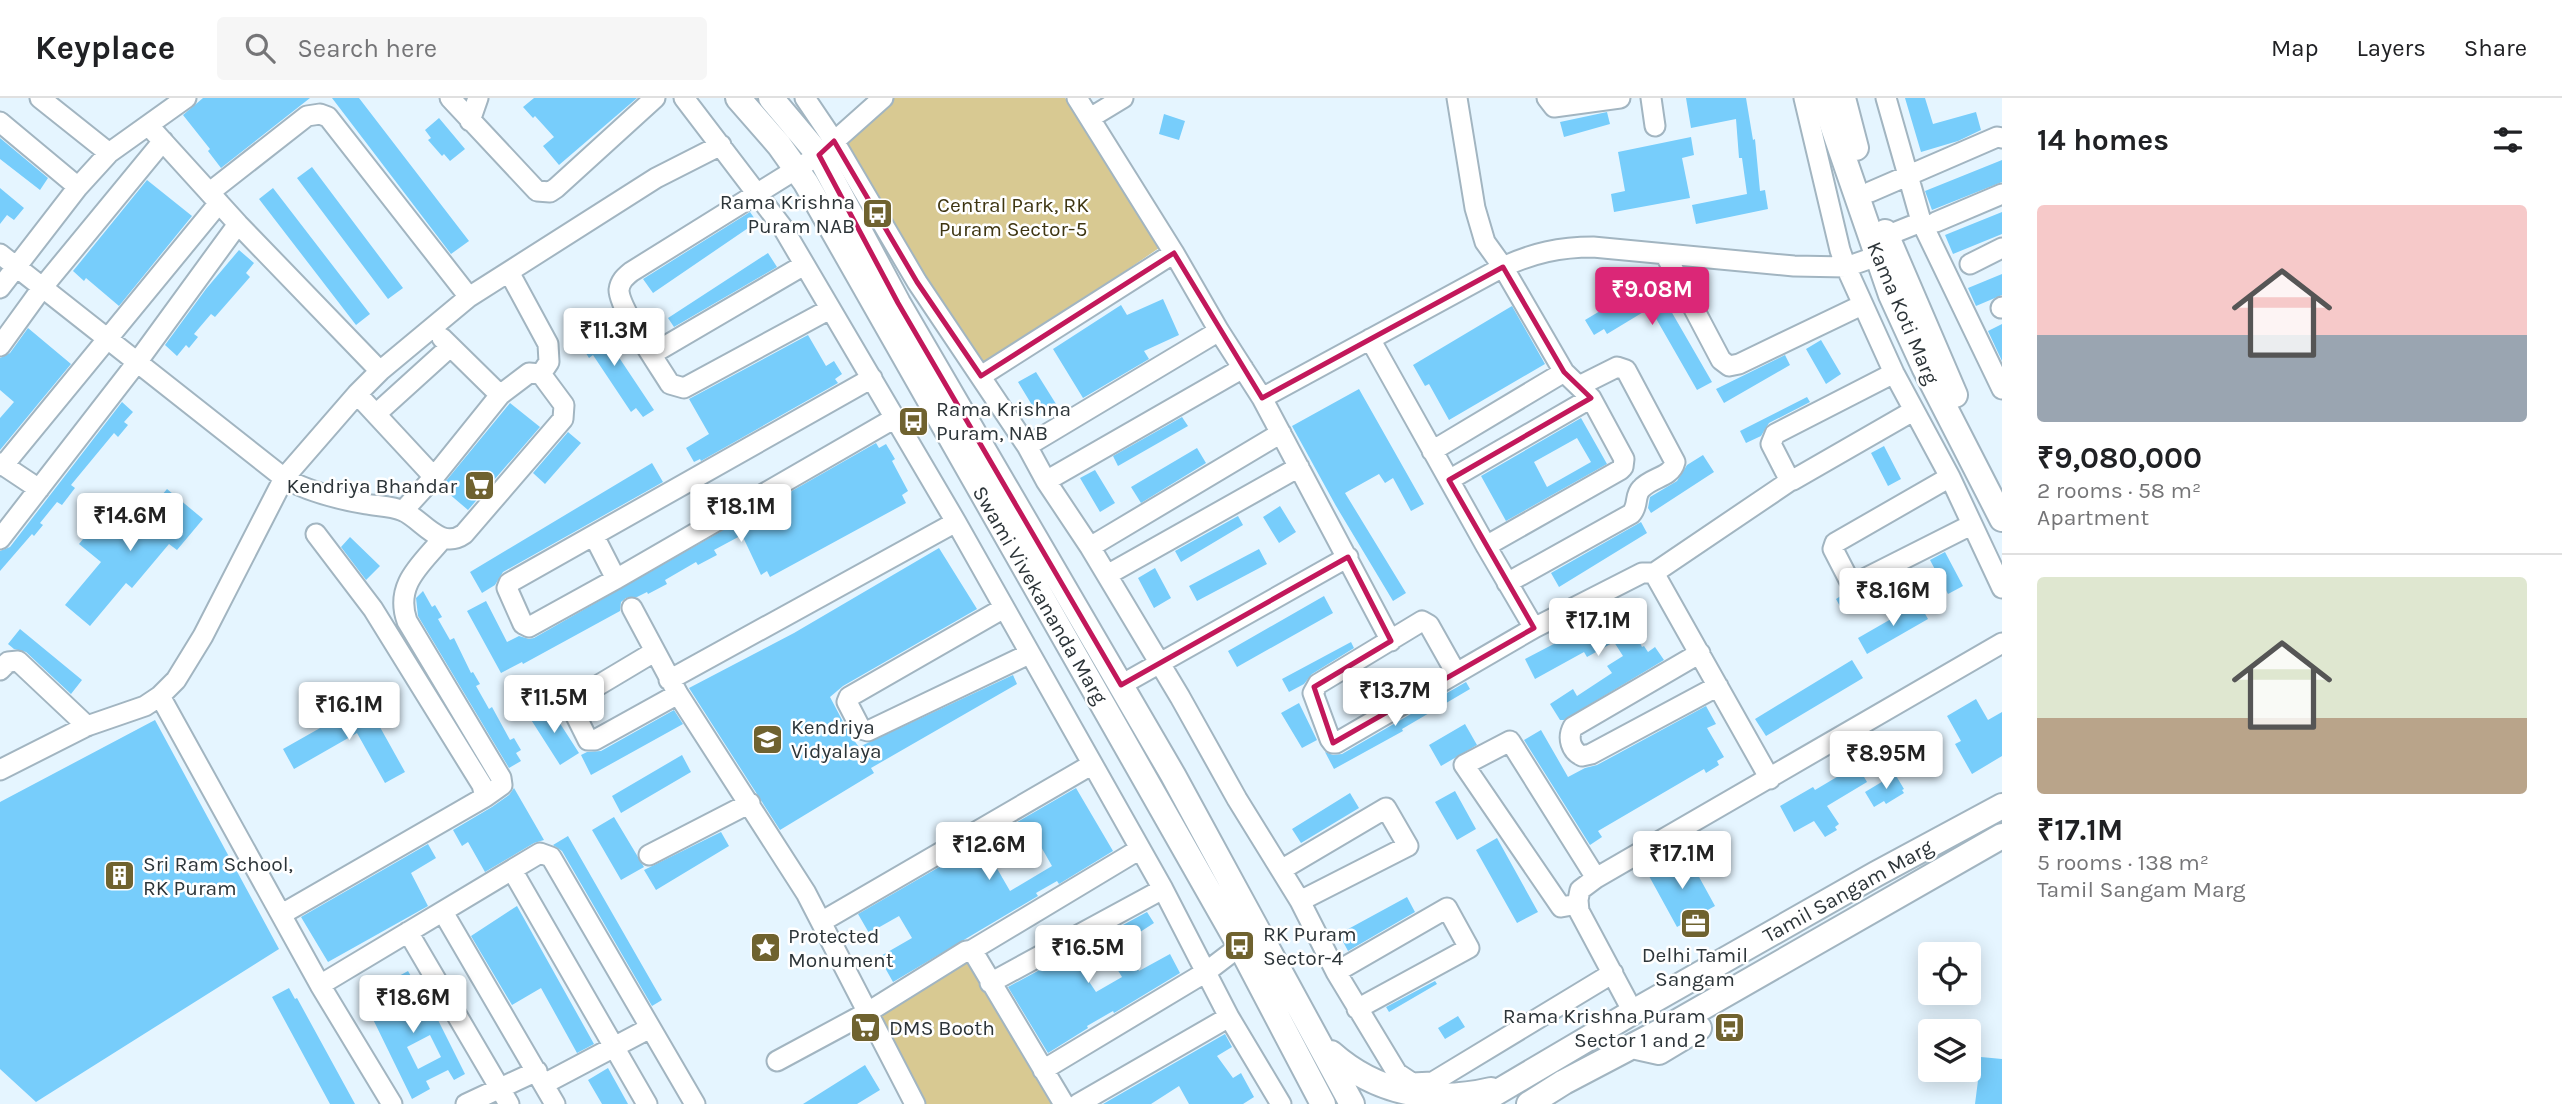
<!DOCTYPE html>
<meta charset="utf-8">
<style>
body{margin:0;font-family:Karla,sans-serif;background:#f6f6f6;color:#202124;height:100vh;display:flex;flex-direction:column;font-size:26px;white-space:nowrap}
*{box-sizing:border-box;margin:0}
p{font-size:23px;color:#757577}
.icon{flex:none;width:38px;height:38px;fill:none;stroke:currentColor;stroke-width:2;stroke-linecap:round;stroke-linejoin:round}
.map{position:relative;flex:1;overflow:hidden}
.drawer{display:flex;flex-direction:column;background:#fff;width:560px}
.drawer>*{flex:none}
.fabs{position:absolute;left:1918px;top:844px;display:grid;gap:14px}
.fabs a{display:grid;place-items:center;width:63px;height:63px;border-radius:7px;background:#fff;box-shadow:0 4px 18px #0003;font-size:35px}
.price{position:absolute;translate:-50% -60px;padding:0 16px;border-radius:7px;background:#fff;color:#222;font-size:23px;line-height:46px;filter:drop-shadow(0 2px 4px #0008)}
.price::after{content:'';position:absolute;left:50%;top:42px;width:21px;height:16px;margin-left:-10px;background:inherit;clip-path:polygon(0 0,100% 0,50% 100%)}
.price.current{background:#db2777;color:#fff}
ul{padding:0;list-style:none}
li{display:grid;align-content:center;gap:14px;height:371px;padding:0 35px}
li+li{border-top:2px solid #e0e0e0}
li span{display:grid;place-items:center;height:217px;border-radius:7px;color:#555}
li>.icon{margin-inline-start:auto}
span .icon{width:126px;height:126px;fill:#fffc;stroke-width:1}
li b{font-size:30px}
h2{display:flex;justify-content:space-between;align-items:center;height:84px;padding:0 35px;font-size:30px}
header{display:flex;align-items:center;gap:42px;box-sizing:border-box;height:98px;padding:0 35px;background:#fff;border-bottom:2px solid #e0e0e0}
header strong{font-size:33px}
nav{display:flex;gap:38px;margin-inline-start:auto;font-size:24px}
.search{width:490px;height:63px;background:#f6f6f6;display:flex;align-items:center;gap:18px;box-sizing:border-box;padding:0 24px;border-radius:7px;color:#757577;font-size:26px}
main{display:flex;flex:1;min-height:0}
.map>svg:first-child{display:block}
.green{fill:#d8c992}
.building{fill:#77cdfb;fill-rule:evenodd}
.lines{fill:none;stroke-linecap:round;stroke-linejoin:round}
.minor-casing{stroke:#a2b5c1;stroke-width:23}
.tertiary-casing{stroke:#a2b5c1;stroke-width:28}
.minor{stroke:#fff;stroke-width:19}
.tertiary{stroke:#fff;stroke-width:24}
.marked{fill:none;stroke:#c2185b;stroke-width:5;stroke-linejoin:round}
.labels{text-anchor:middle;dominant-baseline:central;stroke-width:5;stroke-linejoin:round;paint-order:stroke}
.poi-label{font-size:21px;fill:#2d3539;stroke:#fff;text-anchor:start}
.park-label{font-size:21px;fill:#3e3511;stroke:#fff}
.street-label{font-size:21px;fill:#2d3539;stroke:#fff}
</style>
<header>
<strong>Keyplace</strong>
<div class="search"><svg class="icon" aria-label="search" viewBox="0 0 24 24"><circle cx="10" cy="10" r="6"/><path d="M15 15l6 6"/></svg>Search here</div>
<nav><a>Map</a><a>Layers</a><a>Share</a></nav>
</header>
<main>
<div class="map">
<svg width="2002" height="1006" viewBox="0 0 2002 1006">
<rect width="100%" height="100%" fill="#e5f5ff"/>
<path class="green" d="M887 0H1065L1159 150 979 273 839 40Z
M972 852 1064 1006H919L872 911Z"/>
<path class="building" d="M203 0H310L221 70 208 53 210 51 183 17Z
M332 0H359L469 143 451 156Z
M534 0H637L559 67 543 48 554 39 535 18 533 20 523 9Z
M1686 0H1746L1753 42 1755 41 1760 93 1765 92 1768 111 1696 126 1692 107 1747 96 1742 60H1739L1736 21 1691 30Z
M1905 0H1925L1933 26 1976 14 1981 32 1958 43 1921 54Z
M1607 14 1610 26 1564 39 1560 24Z
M1164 16 1185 23 1179 42 1159 36Z
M439 20 465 51 450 63 444 56 442 58 428 42 431 40 425 32Z
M1691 39 1694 57 1682 60 1690 100 1614 114 1611 96 1625 93 1618 54Z
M0 40 48 80 40 92 0 61Z
M2002 62V84L1932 112 1925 93Z
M312 69 403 190 388 201 297 80Z
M147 82 192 118 119 208 86 180 84 183 73 173Z
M0 90 24 110 14 122 7 117 0 126Z
M273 90 370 216 356 227 259 101Z
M750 114 757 124 653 195 643 181Z
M2002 114V136L1953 156 1945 137Z
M239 152 254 165 246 175 250 179 215 219 211 216 194 236 198 239 189 250 186 247 177 258 165 247 206 191Z
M768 155 777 169 674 229 668 220Z
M2002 176V197L1976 208 1968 190Z
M1650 183 1668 215 1671 213 1712 284 1697 292 1650 210 1607 236 1604 231 1594 237 1585 222Z
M1163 201 1179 237 1144 253 1149 261 1083 300 1053 251 1121 207 1127 217Z
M1512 208 1545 266 1449 322 1429 286 1425 288 1413 267Z
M594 222 654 312 643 319 636 310 631 314 593 257 589 260 579 244 583 241 577 232Z
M2002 226V263L1988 233Z
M28 230 71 266 0 352V320L14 304 0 292V260L10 255Z
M808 237 826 268 834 263 842 276 835 281 838 285 701 363 700 361 694 364 686 350 709 336 689 301Z
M1821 242 1841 276 1826 286 1806 251Z
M1785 257 1790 267 1724 305 1716 291Z
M1036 274 1056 306 1038 317 1018 284Z
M1359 291 1424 406 1411 413 1393 380 1385 385 1379 376 1345 395 1406 495 1393 503 1336 408 1292 328Z
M1807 299 1810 304 1769 325 1761 338 1746 345 1740 333Z
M122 304 133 314 124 324 128 327 118 339 114 335 71 387 75 390 62 407 57 404 40 425 43 427 34 438 32 436 0 473V453L10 449Z
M510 305 540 329 468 412 441 389Z
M1182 319 1188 328 1118 368 1113 358Z
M1581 320 1607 366 1506 423 1481 378ZM1577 340 1591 364 1547 389 1534 364Z
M568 334 581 345 545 386 533 375Z
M876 345 879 350 886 346 895 361 892 363 908 393 902 397 906 405 770 479 767 473 761 477 742 437 714 452 717 457 698 467 696 464 665 482 667 486 648 496 647 494 637 499 626 500 621 504 620 513 523 566 522 564 501 575 467 513 486 503 507 544 519 538 529 541 534 540Z
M1884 348 1901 381 1888 388 1871 355Z
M1197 350 1206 365 1141 405 1131 389Z
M1703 357 1714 374 1651 415 1648 410 1650 399 1677 383 1687 367Z
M652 365 663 384 503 474 495 487 482 495 470 474Z
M1095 372 1115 405 1100 414 1080 380Z
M167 391 203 421 177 452 169 446 132 490 126 485 90 528 65 507 101 464 79 446 100 420 125 441Z
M1280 408 1296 434 1279 445 1263 419Z
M1238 418 1243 427 1181 464 1175 453Z
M1641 424 1647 435 1559 489 1551 475Z
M350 439 380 468 366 482 341 449Z
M939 450 977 511 843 588 830 599 850 637 859 649 1013 577 1017 586 871 670 874 675 780 732 689 590 794 535Z
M1259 451 1267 466 1197 503 1189 488Z
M1945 454 1963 488 1948 496 1930 462Z
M1155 470 1171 500 1154 510 1138 480Z
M1906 474 1842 512 1836 501 1847 494 1861 496Z
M423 493 432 509 435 507 442 519 438 521 450 542 454 540 471 575 473 574 480 586 476 588 489 611 492 609 510 642 514 640 521 652 516 655 521 663 509 670 418 518 416 500Z
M1324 498 1333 515 1237 569 1228 553Z
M1634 504 1642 519 1630 525 1642 549 1644 548 1648 554 1655 549 1664 562 1564 622H1560L1550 606 1573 591 1577 598 1612 575 1607 568 1623 558 1614 544 1587 559 1584 554 1535 581 1525 561Z
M1919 505 1928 521 1867 556 1858 540Z
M20 531 82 582 71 596 26 554 14 551 8 546Z
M1351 544 1354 550 1312 576 1304 586 1289 594 1282 581Z
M1852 562 1863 580 1766 638 1755 621Z
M1466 584 1470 591 1402 631 1403 633 1334 671 1325 654 1333 657 1342 656Z
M1976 601 1988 622 2002 614V658L1972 676 1955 646 1961 643 1947 618Z
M366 604 405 674 385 685 357 635 294 671 283 651Z
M1299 605 1317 642 1302 650 1281 615Z
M543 608 548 616 552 613 579 655 560 667 528 617Z
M1706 608 1716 626 1707 630 1724 659 1717 663 1719 667 1706 675 1704 671 1598 733 1602 739 1590 747 1524 642 1541 632 1568 679 1585 670 1597 667Z
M674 612 683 626 591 677 581 657 587 654 601 653Z
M155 622 279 851 36 1004 0 971V704Z
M1465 626 1477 647 1441 668 1429 647Z
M682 657 691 674 621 715 612 698Z
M1857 667 1867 684 1827 708 1839 726 1835 729 1837 732 1825 739 1814 723 1794 734 1780 708 1813 689 1815 692Z
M1895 676 1904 691 1902 692 1904 695 1886 706 1884 703 1874 709 1865 694Z
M514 690 544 742 534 745 485 774 468 744 462 748 453 732 492 709 509 697Z
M1076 690 1113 753 1059 786 1057 783 1036 795 1038 798 893 884 879 859 912 840 899 818 869 835 858 816ZM1036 740 1052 768 1010 793 995 767Z
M1455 693 1476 731 1457 742 1435 704Z
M1350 695 1359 710 1301 745 1292 731Z
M614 719 644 769 621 782 592 732Z
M721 734 729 748 656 792 644 772Z
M568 738 662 902 652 908 562 753 553 747Z
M1497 740 1538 814 1517 825 1476 752Z
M428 746 436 760 411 775 428 808 328 864 301 819Z
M1687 757 1715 808 1677 829 1649 778Z
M1407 799 1415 814 1348 853 1339 836Z
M517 808 594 946 577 955 541 890 512 907 471 838Z
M1147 814 1154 825 1123 845 1139 873 1170 856 1180 875 1114 915 1113 913 1087 928 1088 930 1048 955 1008 889ZM1106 853 1122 879 1096 894 1080 870Z
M408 873 412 880 416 878 465 976 454 982 448 972 426 983 430 991 412 1001 368 911 375 908 370 899 400 885 397 879ZM430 937 441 959 418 971 407 949Z
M1435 883 1437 886 1389 914 1386 909Z
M289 890 295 901 297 900 355 1006H330L272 899Z
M1458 918 1465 929 1445 941 1438 930Z
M1225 936 1232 949 1217 958 1233 980 1241 975 1254 999 1243 1006H1189L1179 988 1151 1006H1103Z
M1981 959 2002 961V1006H1975Z
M865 967 880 992 857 1006H803Z
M608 970 628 1006H602L588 982Z"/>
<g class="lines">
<defs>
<path id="minor" d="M40 0 109 55
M450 0 537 93 550 94 556 90 655 0
M684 0 783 130 956 424 1163 791 1229 919 1281 1006
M805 0 834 43 917 184 1027 348 1046 383 1090 449 1180 599 1237 701 1300 803 1336 874 1397 975 1412 985 1433 984 1613 875
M1077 0 1174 155 1219 233 1262 300 1391 543
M1457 0 1475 110 1485 144 1503 169 1564 274 1591 300 1624 361 1623 369 1620 372 1486 448
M1547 0 1554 9 1620 0
M1651 0 1655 28
M1804 0 1840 152 1846 169 1894 275 1950 379 2002 490
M1886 0 1921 123 2002 291
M1090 20 1123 0
M470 23 478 0
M0 24 78 89
M148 27 238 126 380 273
M210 94 307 18 320 16 328 19 469 199
M1870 94 1997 39 2002 40
M1936 124 2002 96
M1886 138 1921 124
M0 156 284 380C309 394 337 401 366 406 377 408 393 408 403 413 422 421 440 453 464 436L563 321 564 307 541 276 529 275 500 297 434 379 403 413
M1665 156 1721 262 1729 268 1739 266 1862 207
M1970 166 2002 150
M509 174 548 246 549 264 541 276
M0 190 78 89 109 55 186 0
M2001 210 2002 209
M830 211 684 290 670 286C659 268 619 210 619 192 620 183 625 179 631 174L819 57 883 0
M442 240 500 297
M1370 241 1486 448 1534 530
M0 248 42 190 163 43
M652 256 804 167
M1894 275 1775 336 1771 346 1790 383 1793 382 1913 313
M981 278 1174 155
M872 280 509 485 507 490 523 526 529 529 616 481 895 320
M357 296 434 379
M1262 300 1503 169C1533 155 1560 149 1593 149L1794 168 1846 169 1889 154
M376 316 450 249
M1027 348 1219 233
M1432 353 1564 274
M0 365 39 391
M3 368 219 105
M1950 379 1835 445 1833 451 1849 482 1856 485 1971 427
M1449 382 1591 300
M1046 383 1243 270
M594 438 616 481
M443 440C422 466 394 486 407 523L501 680 502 687 485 699
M0 441 138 263 238 126
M1090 449 1281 335
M1654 475 1790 383
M1107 477 1299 369
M1507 485 1631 416C1639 408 1634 398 1641 391 1651 379 1671 380 1675 364L1626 272 1617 269 1579 288
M632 510 678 596 806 795 915 1006
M1004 510 849 599 847 604 861 631 868 633 1029 556
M654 554 572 603 571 608 588 642H595L678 596
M1700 555 1573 629C1567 640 1571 653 1582 658L1591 656 1718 588
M0 572 8 564 18 563 87 628
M1456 575 1429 527 1422 523 1318 586 1313 595 1330 641 1333 645H1336L1534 530 1642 475H1654L1770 681
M669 582 956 424
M1121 587 1348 459
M160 598 320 887 392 1006
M0 672 87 628 145 608 160 598 176 582 203 538 284 380 357 296 380 273 469 199 656 80 721 47
M649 757 750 705
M512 772 647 1006
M1281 772 1386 710 1408 748 1300 803
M1578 806 1561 809 1464 667 1510 643 1596 780
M443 814 555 1006
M282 816 485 699 482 687 373 511 316 436
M821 824 1091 667
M408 834 509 1006
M972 852 1140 751
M1336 874 1447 810 1469 850 1357 911
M990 885 1163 791
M320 887 540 755 551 759 695 1006
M1633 914 1579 813 1578 802 1580 792 1596 780 2002 545
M777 963 868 914 966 853 972 852 1064 1006
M1043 972 1206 874 1240 848
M544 986 650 930
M466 1006 537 973
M1078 1006 1229 919"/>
<path id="tertiary" d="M738 0 779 47 806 85 1240 848 1323 1006
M771 0 819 57 898 205 1173 677 1352 1006
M1823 0 1891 197 1924 269 2002 421
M1843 0 1856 50
M1885 134 1955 297
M1632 948 1659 954 1699 930
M1331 955C1376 995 1432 1006 1491 992
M1477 1006 1633 914 1876 776 2002 708
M1529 1006 1564 984 1663 932 2002 738"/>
</defs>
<use href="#minor" class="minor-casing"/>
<use href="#tertiary" class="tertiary-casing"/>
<use href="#minor" class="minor"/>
<use href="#tertiary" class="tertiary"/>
</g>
<path class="marked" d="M834 43 917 184 981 278 1174 155 1262 300 1503 169 1564 274 1591 300 1449 382 1534 530 1333 645 1314 589 1391 543 1348 459 1121 587 898 205 819 57Z"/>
<defs>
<symbol id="bus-square" viewBox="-11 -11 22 22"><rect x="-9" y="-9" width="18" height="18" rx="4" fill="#6f622f" stroke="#fff"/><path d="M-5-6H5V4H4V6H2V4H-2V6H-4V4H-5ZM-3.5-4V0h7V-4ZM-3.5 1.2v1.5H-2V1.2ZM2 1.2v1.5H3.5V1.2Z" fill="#fff"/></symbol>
<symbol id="supermarket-square" viewBox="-11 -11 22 22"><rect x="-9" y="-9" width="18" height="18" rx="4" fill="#6f622f" stroke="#fff"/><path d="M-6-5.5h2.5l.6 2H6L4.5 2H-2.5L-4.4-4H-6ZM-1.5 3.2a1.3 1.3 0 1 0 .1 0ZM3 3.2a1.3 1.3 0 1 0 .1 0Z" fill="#fff"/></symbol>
<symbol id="school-square" viewBox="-11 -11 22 22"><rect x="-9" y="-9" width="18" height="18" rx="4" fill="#6f622f" stroke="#fff"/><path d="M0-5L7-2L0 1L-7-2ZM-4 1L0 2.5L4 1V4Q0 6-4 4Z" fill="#fff"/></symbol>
<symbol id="building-square" viewBox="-11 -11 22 22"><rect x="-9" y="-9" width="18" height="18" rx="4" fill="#6f622f" stroke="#fff"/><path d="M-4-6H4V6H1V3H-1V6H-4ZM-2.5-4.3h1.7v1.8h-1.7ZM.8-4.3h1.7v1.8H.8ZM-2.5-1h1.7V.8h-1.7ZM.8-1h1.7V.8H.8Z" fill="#fff"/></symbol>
<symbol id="office-square" viewBox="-11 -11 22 22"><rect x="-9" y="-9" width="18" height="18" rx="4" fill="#6f622f" stroke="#fff"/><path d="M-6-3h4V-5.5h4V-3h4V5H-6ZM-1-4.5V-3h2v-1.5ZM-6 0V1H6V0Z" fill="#fff"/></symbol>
<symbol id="sight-square" viewBox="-11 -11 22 22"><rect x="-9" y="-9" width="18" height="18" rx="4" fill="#6f622f" stroke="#fff"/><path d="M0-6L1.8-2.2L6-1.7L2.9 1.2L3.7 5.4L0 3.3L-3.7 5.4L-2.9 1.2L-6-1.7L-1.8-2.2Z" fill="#fff"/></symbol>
</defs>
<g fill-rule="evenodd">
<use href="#bus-square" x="860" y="98" width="35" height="35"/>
<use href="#bus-square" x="896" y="306" width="35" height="35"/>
<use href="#supermarket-square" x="462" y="370" width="35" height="35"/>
<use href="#school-square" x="750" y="624" width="35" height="35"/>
<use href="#building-square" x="102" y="760" width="35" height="35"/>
<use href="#office-square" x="1678" y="808" width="35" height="35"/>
<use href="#bus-square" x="1222" y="830" width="35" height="35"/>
<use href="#sight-square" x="748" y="832" width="35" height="35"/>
<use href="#supermarket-square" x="848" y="912" width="35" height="35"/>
<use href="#bus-square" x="1712" y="912" width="35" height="35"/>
</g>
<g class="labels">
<g class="poi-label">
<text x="855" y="104" text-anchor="end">Rama Krishna<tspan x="855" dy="24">Puram NAB</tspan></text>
<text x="936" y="311">Rama Krishna<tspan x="936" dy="24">Puram, NAB</tspan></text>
<text x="457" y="388" text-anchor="end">Kendriya Bhandar</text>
<text x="791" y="629">Kendriya<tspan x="791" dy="24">Vidyalaya</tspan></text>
<text x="143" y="766">Sri Ram School,<tspan x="143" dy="24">RK Puram</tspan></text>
<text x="1263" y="836">RK Puram<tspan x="1263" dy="24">Sector-4</tspan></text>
<text x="788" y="838">Protected<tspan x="788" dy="24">Monument</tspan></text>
<text x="1695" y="857" text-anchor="middle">Delhi Tamil<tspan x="1695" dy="24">Sangam</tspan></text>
<text x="1706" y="918" text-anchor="end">Rama Krishna Puram<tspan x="1706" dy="24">Sector 1 and 2</tspan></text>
<text x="889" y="930">DMS Booth</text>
</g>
<g class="park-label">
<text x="1013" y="107">Central Park, RK<tspan x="1013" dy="24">Puram Sector-5</tspan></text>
</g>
<g class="street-label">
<text transform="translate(1903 215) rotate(67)">Kama Koti Marg</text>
<text transform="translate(1040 497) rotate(60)">Swami Vivekananda Marg</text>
<text transform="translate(1848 793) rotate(-29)">Tamil Sangam Marg</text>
</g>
</g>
</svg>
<div class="fabs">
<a><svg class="icon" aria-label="locate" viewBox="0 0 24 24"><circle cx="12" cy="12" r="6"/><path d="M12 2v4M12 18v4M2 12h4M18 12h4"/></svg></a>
<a><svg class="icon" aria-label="layers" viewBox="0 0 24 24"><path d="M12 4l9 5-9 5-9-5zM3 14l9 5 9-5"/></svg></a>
</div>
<b class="price current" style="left:1652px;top:229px">₹9.08M</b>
<b class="price" style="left:614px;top:270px">₹11.3M</b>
<b class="price" style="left:741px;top:446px">₹18.1M</b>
<b class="price" style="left:130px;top:455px">₹14.6M</b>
<b class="price" style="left:1893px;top:530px">₹8.16M</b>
<b class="price" style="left:1598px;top:560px">₹17.1M</b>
<b class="price" style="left:1395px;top:630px">₹13.7M</b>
<b class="price" style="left:554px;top:637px">₹11.5M</b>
<b class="price" style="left:349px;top:644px">₹16.1M</b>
<b class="price" style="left:1886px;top:693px">₹8.95M</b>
<b class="price" style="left:989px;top:784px">₹12.6M</b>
<b class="price" style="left:1682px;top:793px">₹17.1M</b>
<b class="price" style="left:1088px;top:887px">₹16.5M</b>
<b class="price" style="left:413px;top:937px">₹18.6M</b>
</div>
<section class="drawer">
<h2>14 homes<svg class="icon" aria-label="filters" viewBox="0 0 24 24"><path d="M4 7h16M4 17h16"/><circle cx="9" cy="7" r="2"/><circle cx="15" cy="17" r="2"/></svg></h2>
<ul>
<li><span style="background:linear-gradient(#f6c9c9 60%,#9aa5b1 0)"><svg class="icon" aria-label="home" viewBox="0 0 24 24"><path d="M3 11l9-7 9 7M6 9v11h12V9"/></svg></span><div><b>₹9,080,000</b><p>2 rooms · 58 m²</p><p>Apartment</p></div></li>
<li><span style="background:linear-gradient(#dfe7d0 65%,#b9a48a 0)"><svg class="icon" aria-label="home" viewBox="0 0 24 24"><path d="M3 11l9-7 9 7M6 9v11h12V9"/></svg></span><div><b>₹17.1M</b><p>5 rooms · 138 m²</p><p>Tamil Sangam Marg</p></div></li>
</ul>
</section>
</main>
